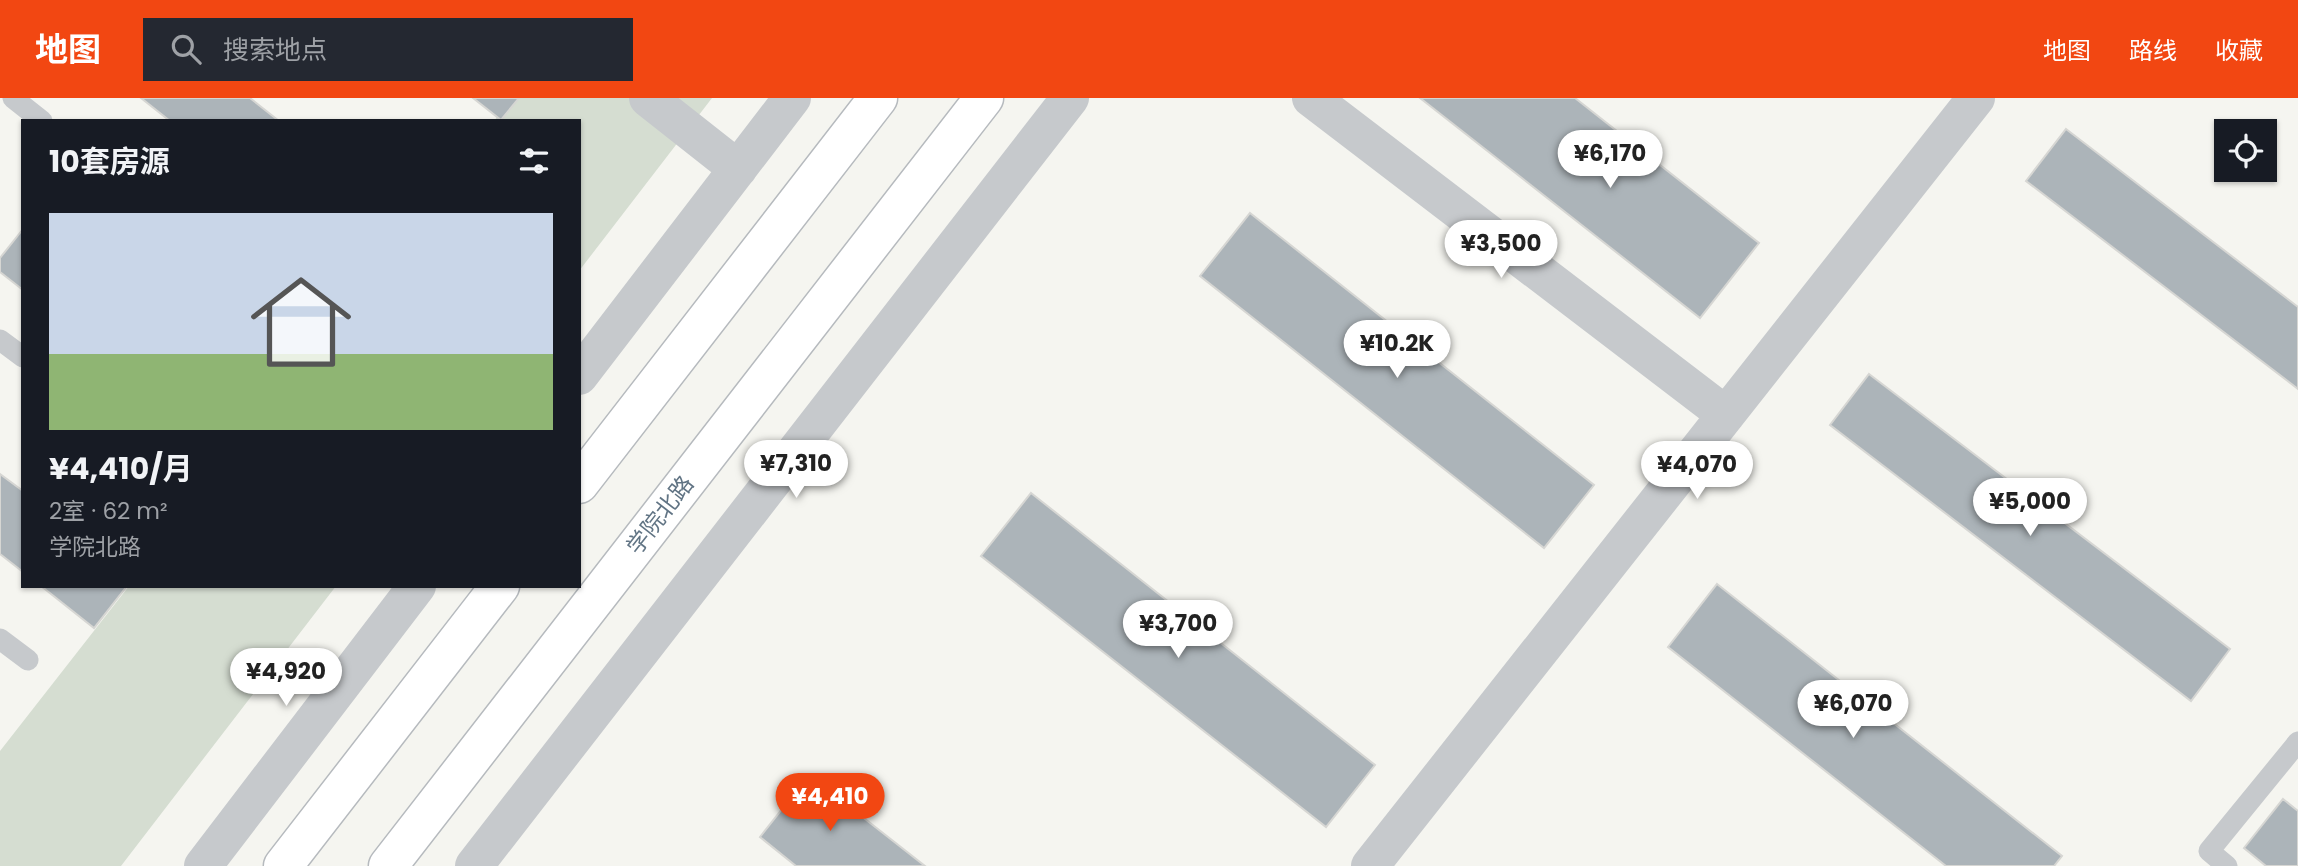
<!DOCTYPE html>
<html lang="zh">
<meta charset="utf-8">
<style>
body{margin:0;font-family:Poppins,"Noto Sans SC",sans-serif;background:#242831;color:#f1f3f6;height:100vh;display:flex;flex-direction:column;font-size:26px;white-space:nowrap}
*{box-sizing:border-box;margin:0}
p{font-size:23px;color:#9ea1a6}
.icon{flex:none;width:38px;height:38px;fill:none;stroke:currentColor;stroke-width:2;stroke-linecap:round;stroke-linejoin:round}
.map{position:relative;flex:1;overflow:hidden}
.drawer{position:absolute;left:21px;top:21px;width:560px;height:469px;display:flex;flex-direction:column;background:#171b24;border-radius:0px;box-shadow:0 2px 5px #0004}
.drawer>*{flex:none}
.buttons{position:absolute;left:2214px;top:21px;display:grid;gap:14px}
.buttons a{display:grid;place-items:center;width:63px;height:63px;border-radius:0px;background:#171b24;box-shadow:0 2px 5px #0004;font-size:35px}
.price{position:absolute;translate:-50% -60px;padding:0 16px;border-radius:24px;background:#fff;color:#222;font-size:23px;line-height:46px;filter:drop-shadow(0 2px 4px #0008)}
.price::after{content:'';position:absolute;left:50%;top:42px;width:21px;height:16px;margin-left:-10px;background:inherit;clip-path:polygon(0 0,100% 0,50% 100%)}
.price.current{background:#f24712;color:#fff}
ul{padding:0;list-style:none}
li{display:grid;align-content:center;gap:14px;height:371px;padding:0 28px}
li+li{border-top:2px solid #363941}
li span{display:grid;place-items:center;height:217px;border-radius:0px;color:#555}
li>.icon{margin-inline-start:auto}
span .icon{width:126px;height:126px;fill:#fffc;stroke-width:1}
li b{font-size:30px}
h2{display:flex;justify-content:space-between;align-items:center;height:84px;padding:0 28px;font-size:30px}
header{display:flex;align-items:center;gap:42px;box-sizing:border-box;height:98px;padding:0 35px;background:#f24712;color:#fff}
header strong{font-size:33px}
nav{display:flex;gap:38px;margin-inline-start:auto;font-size:24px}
.search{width:490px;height:63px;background:#242831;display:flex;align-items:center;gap:18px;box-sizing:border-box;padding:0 24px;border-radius:0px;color:#9ea1a6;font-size:26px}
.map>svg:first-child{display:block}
.green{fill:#d5ddd1}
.building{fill:#acb4b9;stroke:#d6d6d3;stroke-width:2}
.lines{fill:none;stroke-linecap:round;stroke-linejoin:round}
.primary-casing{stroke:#b6babe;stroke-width:41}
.service{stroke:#c6c9cc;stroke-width:21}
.minor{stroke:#c6c9cc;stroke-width:38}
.primary{stroke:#fff;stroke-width:38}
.labels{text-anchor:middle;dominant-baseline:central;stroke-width:7;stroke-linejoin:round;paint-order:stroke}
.street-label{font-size:23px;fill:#617484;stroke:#fff}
</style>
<header>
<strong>地图</strong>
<div class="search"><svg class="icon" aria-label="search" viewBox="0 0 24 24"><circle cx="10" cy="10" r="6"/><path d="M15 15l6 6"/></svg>搜索地点</div>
<nav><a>地图</a><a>路线</a><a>收藏</a></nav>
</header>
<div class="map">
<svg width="2298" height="768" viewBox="0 0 2298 768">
<rect width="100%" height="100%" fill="#f5f5f0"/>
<path class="green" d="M512 0H712L579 173V23H494Z
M129 488H336L121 768H0V653Z"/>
<path class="building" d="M141 0H250L279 23H170Z
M473 0H519L501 22Z
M1420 0H1575L1759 145 1700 220Z
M2066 31 2298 209V291L2026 83Z
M1250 115 1594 387 1544 450 1200 178Z
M23 131V192L0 174V160Z
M1869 276 2230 551 2191 603 1830 327Z
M0 376 23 393V474L0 456Z
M1031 395 1375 667 1326 729 981 458Z
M1717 486 2062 758 2054 768H1946L1668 549Z
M41 488H127L94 530Z
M809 677 925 768H796L760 739Z
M2283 701 2298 713V768H2266L2244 750Z"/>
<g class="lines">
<defs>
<path id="primary" d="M579 386 878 0
M283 768 500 488
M388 768 984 0"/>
</defs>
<use href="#primary" class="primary-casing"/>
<path class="service" d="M13 0 42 23
M0 242 23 259
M0 541 28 562
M2227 768 2209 753 2298 644"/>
<path class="minor" d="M648 0 738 71
M1311 0 1726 317
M579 278 792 0
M203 768 417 488
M474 768 1070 0
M1370 768 1976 0"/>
<use href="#primary" class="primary"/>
</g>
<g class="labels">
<g class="street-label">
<text transform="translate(660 417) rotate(-52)">学院北路</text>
</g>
</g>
</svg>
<div class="buttons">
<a><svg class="icon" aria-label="locate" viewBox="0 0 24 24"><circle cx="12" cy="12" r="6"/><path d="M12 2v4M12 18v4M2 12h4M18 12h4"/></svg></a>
</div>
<b class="price" style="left:1610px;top:92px">¥6,170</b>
<b class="price" style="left:1501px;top:182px">¥3,500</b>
<b class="price" style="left:1397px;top:282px">¥10.2K</b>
<b class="price" style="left:796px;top:402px">¥7,310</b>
<b class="price" style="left:1697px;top:403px">¥4,070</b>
<b class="price" style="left:2030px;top:440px">¥5,000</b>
<b class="price" style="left:1178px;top:562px">¥3,700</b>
<b class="price" style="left:286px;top:610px">¥4,920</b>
<b class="price" style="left:1853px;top:642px">¥6,070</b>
<b class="price current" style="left:830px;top:735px">¥4,410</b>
<section class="drawer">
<h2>10套房源<svg class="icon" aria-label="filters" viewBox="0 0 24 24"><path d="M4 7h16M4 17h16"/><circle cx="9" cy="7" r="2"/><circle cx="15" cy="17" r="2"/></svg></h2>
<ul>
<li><span style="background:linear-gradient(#c9d6e8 65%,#8fb573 0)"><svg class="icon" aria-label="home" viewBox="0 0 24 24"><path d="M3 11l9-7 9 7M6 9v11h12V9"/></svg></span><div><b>¥4,410/月</b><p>2室 · 62 m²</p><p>学院北路</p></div></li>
</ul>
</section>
</div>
